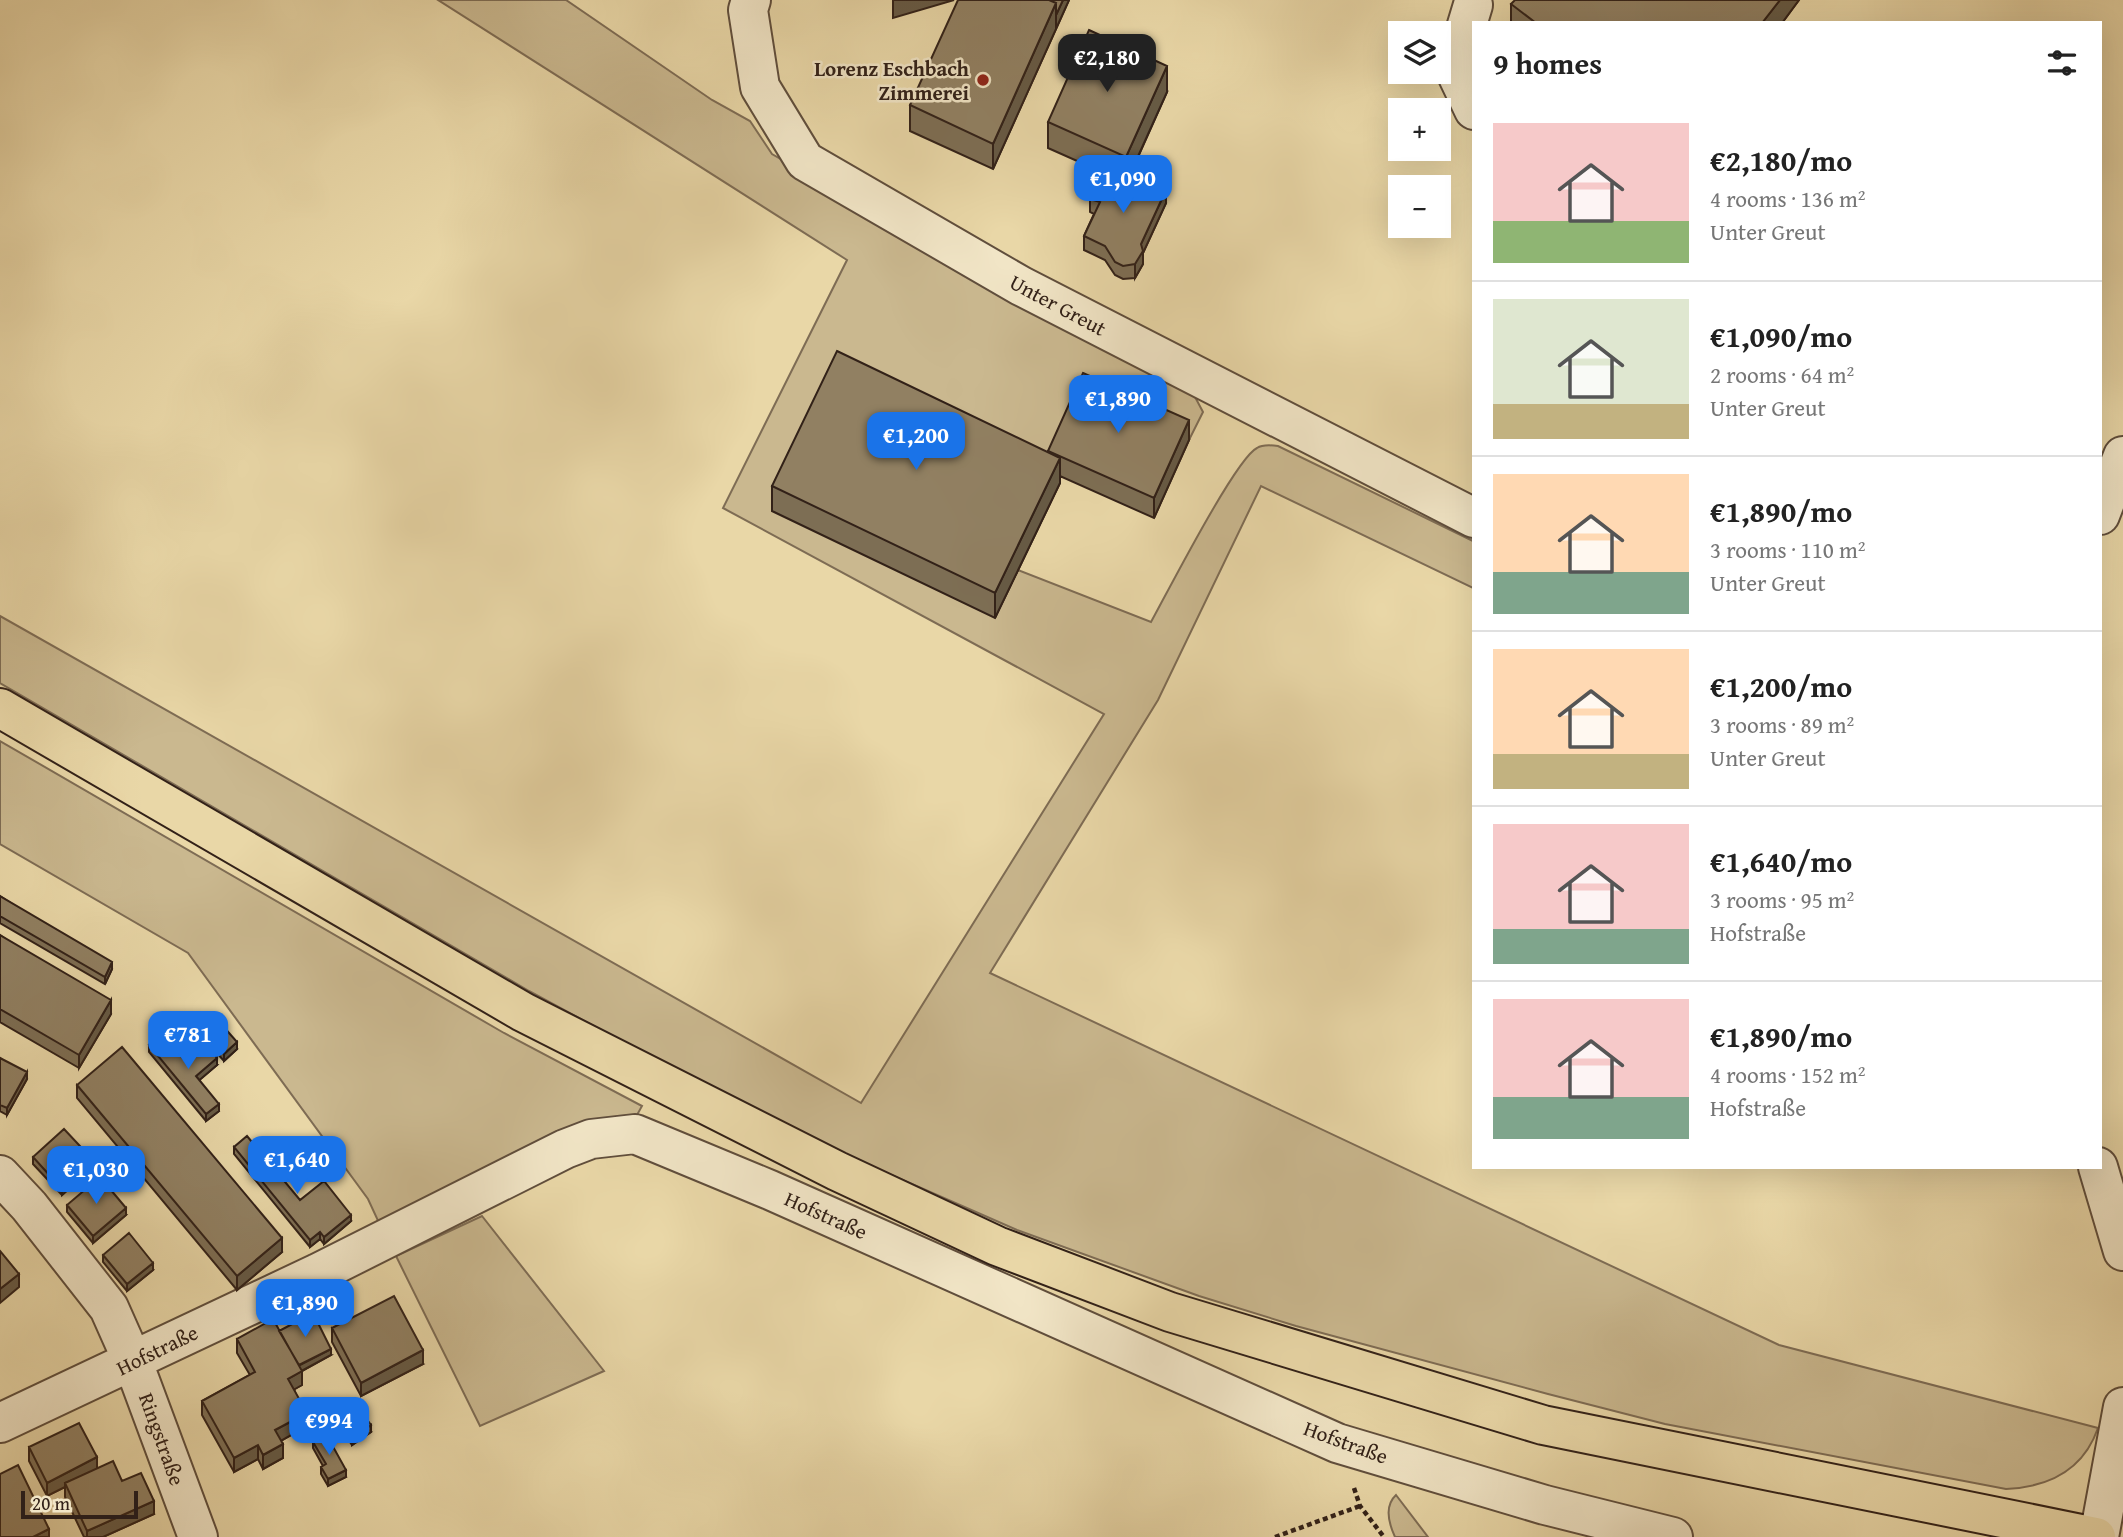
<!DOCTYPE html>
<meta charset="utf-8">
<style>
body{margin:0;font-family:"Gentium Book Plus",serif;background:#f2f2f2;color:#222;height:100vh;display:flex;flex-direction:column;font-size:26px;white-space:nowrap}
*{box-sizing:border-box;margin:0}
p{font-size:23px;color:#767676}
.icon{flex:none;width:38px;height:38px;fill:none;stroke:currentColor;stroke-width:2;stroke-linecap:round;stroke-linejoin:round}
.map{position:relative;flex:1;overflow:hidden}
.side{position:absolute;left:1472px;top:21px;width:630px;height:1148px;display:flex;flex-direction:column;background:#fff;border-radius:0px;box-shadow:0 7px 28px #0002}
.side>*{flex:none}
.tools{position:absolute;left:1388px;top:21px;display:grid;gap:14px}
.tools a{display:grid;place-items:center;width:63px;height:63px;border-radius:0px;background:#fff;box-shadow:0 7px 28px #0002;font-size:35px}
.scale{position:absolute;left:21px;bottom:18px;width:117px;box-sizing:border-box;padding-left:7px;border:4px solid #322118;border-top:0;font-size:19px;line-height:24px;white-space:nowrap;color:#322118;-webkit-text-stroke:5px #f1e5c6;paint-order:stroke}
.price{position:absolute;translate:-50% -60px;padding:0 16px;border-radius:14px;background:#1a73e8;color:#fff;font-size:23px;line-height:46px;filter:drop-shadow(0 2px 4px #0008)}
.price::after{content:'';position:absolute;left:50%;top:42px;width:21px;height:16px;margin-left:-10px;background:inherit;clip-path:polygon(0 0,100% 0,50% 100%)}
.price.active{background:#222;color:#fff}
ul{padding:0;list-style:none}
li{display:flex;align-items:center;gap:21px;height:175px;padding:0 21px}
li+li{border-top:2px solid #e0e0e0}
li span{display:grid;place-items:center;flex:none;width:196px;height:140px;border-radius:0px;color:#555}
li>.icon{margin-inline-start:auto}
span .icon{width:84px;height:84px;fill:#fffc;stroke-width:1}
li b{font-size:30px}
h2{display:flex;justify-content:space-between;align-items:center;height:84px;padding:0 21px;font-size:30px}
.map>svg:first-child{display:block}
.green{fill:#cab88f;stroke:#7e6c54;stroke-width:2}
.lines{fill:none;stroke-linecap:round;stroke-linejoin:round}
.minor-casing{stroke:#604e3c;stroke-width:42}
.major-casing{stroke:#322118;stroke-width:42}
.path{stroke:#322118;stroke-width:4.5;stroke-dasharray:5 3.5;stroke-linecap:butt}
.minor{stroke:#f1e5c6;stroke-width:38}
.major{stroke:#e9d7a7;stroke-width:38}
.wall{fill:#7d6e54;stroke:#322118;stroke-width:2}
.shaded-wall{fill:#665a45;stroke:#322118;stroke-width:2}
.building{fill:#918062;stroke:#322118;stroke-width:2}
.poi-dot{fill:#8f2418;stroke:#f1e5c6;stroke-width:2.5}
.labels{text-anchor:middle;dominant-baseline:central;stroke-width:5;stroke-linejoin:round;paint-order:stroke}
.poi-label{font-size:21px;font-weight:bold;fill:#322118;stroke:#f1e5c6;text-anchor:end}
.street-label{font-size:21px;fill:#322118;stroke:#f1e5c6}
</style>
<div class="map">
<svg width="2123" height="1537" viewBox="0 0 2123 1537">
<rect width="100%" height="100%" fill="#e9d7a7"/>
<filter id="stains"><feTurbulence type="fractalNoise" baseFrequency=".00286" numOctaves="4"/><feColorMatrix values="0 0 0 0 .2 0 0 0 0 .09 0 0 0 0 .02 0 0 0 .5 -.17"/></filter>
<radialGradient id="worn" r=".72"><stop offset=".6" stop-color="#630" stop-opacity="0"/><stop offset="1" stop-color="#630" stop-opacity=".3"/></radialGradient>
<path class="green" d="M438 0H566L712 100 750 121 772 154 1194 395 1203 412 1189 440 1083 393 994 618 1018 570 1151 622C1167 593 1236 458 1257 448 1263 444 1271 445 1278 446L1473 541V588L1261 486 1158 700 990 973 1779 1345 2098 1428C2083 1471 2049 1487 2006 1489L1665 1424 1548 1394 1296 1326 1199 1296 1017 1230 832 1149 690 1078 529 991 0 683V616L861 1103 1104 714 723 508 847 260Z
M0 741 504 1033 642 1106 632 1124 380 1225 368 1199 188 953 0 844Z
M482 1216 604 1371 480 1426 396 1256Z
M1396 1495 1428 1537H1395C1389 1524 1384 1506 1396 1495Z"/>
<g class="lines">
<defs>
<path id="minor" d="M751 0 748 10 760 87 805 161 1021 286 1474 518
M1473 5 1454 68 1474 110
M2100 515 2123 456
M2098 1167 2123 1251
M0 1175 29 1206 109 1308 133 1362 198 1537
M0 1423 318 1273 565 1149 591 1139 635 1134 770 1190 1337 1443 1545 1505 1673 1537
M2099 1537 2123 1407"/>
<path id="major" d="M0 708 523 1012 837 1171 997 1246 1170 1312 1543 1425 2096 1537"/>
</defs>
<use href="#minor" class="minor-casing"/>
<use href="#major" class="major-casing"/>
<path class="path" d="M1354 1488 1360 1506 1384 1537
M1275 1537 1360 1506"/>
<use href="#minor" class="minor"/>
<use href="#major" class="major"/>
</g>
<path class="wall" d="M1069 0 993 169 910 131V105Z
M1799 0 1782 23H1511V4Z
M1167 92 1130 175 1166 203 1143 253V264L1135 278 1123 279 1115 275 1105 260 1084 250V236L1094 214 1090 212V199L1102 172 1048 148V122Z
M1189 440 1154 518 1060 476V483L995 618 772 511V486L1048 452V451Z
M0 896 112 969 105 984 0 923Z
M0 935 111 1014 79 1068 0 1022Z
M209 1037 237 1049 224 1061 209 1044Z
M149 1045 186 1062 217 1065 199 1080 219 1111 206 1121 149 1052Z
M0 1058 27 1079 7 1115 0 1111Z
M77 1085 282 1252 237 1290 77 1098Z
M234 1147 300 1200 351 1221 324 1244 320 1239 310 1247 234 1154Z
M33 1157 93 1167 62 1195 33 1164Z
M67 1205 126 1215 93 1243 67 1212Z
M103 1255 153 1270 127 1291 103 1262Z
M332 1328 423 1364 361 1396 332 1342Z
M237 1339 331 1355 302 1371V1385L294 1389 307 1426 281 1441 283 1458 263 1469 258 1459 234 1472 202 1415V1401L250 1375 237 1353Z
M337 1416 371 1432 352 1445 337 1422Z
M313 1442 346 1477 328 1486 321 1474V1467L323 1466 313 1448Z
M29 1447 97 1469 122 1481 154 1514 103 1537H84L65 1497V1487L47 1496 29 1461Z"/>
<path class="shaded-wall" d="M893 0H954L893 18Z
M1063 0H1069L1056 29V15Z
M1780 0H1799L1782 23H1762Z
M1056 3V29L993 169V144Z
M1167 66V92L1126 183V157Z
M1166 190V203L1143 253V264L1135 278V264L1141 244Z
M1189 420V440L1154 518V498Z
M1060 458V483L995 618V593Z
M112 962V969L105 984V977Z
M111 1000V1014L79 1068V1055Z
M237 1042V1049L224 1061V1054Z
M217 1058V1065L196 1083V1076Z
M27 1072V1079L7 1115V1108Z
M219 1104V1111L206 1121V1114Z
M93 1160V1167L62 1195V1189Z
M126 1208V1215L93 1243V1236Z
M351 1215V1221L324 1244V1237Z
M320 1232V1239L310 1247V1240Z
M282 1238V1252L237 1290V1276Z
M153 1263V1270L127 1291V1284Z
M19 1274V1287L0 1303V1289Z
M331 1349V1355L296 1374V1367Z
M423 1350V1364L361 1396V1383Z
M302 1371V1385L288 1393V1379Z
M307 1413V1426L275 1444V1430Z
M371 1425V1432L352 1445V1438Z
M283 1444V1458L263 1469V1455Z
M258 1445V1459L234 1472V1458Z
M97 1457V1471L65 1483V1487L47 1496V1483Z
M346 1470V1477L328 1486V1479Z
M154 1501V1514L103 1537H87V1531Z
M49 1529V1537H33Z"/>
<path class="building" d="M958 0H1049L1056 3 993 144 910 105Z
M1049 0H1063L1056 15V3Z
M1515 0H1780L1762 23H1536L1511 4Z
M1089 30 1167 66 1126 157 1048 122Z
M1114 168 1166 190 1141 244 1143 251 1135 264 1123 266 1115 262 1105 246 1084 236 1100 202 1090 199 1102 172 1111 176Z
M837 351 1060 458 995 593 772 486Z
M1083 373 1189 420 1154 498 1048 451Z
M0 896 112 962 105 977 0 916Z
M0 935 111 1000 79 1055 0 1009Z
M222 1025 237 1042 224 1054 209 1037Z
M163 1034 186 1062 207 1046 217 1058 196 1076 219 1104 206 1114 149 1045Z
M122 1047 282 1238 237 1276 77 1085Z
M0 1058 27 1072 7 1108 0 1105Z
M64 1129 93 1160 62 1189 33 1157Z
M247 1136 300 1200 324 1181 351 1215 324 1237 320 1232 310 1240 234 1147Z
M100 1177 126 1208 93 1236 67 1205Z
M129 1233 153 1263 127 1284 103 1255Z
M0 1251 19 1274 0 1289Z
M394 1296 423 1350 361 1383 332 1328Z
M313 1313 331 1349 299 1365 279 1331Z
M273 1319 302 1371 288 1379 307 1413 275 1430 283 1444 263 1455 258 1445 234 1458 202 1401 255 1372 237 1339Z
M355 1403 371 1425 352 1438 337 1416Z
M79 1423 97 1457 47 1483 29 1447Z
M326 1434 346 1470 328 1479 321 1467 326 1464 313 1442Z
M113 1461 122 1481 141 1473 154 1501 87 1531 65 1483Z
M18 1465 49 1529 33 1537H0V1474Z"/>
<circle class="poi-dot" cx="983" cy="80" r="7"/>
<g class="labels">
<g class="poi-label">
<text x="969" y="68">Lorenz Eschbach<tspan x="969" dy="24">Zimmerei</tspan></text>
</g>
<g class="street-label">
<text transform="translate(1058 305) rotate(28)">Unter Greut</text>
<text transform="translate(826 1215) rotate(24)">Hofstraße</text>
<text transform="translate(157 1350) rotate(-26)">Hofstraße</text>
<text transform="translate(162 1439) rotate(70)">Ringstraße</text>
<text transform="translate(1346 1442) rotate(20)">Hofstraße</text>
</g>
</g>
<rect width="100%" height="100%" filter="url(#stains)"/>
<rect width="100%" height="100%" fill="url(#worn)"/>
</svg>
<div class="tools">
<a><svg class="icon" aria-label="layers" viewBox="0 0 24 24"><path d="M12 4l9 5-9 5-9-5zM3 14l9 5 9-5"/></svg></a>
<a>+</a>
<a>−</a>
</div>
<div class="scale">20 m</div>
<b class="price active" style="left:1107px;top:94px">€2,180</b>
<b class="price" style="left:1123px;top:215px">€1,090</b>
<b class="price" style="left:1118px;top:435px">€1,890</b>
<b class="price" style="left:916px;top:472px">€1,200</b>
<b class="price" style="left:188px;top:1071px">€781</b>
<b class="price" style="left:297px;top:1196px">€1,640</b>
<b class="price" style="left:96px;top:1206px">€1,030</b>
<b class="price" style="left:305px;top:1339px">€1,890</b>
<b class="price" style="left:329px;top:1457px">€994</b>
<section class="side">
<h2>9 homes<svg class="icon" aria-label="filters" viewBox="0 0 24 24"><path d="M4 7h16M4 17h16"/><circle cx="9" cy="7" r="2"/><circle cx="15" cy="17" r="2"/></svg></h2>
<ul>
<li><span style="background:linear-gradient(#f6c9c9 70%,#8fb573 0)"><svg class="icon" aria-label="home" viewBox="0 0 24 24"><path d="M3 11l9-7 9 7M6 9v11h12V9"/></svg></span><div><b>€2,180/mo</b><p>4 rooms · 136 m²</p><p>Unter Greut</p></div></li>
<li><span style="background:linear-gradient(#dfe7d0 75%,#c2b280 0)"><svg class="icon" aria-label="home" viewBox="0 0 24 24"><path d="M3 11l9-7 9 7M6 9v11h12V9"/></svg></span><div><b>€1,090/mo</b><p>2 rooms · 64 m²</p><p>Unter Greut</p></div></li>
<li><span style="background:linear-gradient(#ffd9b3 70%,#7fa58c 0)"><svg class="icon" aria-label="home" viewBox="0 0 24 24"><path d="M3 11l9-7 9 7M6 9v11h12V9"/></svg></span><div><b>€1,890/mo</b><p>3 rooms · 110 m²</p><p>Unter Greut</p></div></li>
<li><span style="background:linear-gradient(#ffd9b3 75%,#c2b280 0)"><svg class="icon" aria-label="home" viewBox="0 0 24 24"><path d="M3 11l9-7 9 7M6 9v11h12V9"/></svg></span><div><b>€1,200/mo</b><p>3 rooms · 89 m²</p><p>Unter Greut</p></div></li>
<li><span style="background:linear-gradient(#f6c9c9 75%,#7fa58c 0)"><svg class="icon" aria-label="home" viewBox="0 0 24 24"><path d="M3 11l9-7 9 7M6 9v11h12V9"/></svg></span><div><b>€1,640/mo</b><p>3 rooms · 95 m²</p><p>Hofstraße</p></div></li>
<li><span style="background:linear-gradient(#f6c9c9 70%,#7fa58c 0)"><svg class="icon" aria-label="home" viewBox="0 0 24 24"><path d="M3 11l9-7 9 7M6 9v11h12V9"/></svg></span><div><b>€1,890/mo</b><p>4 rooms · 152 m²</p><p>Hofstraße</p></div></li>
</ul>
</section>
</div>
